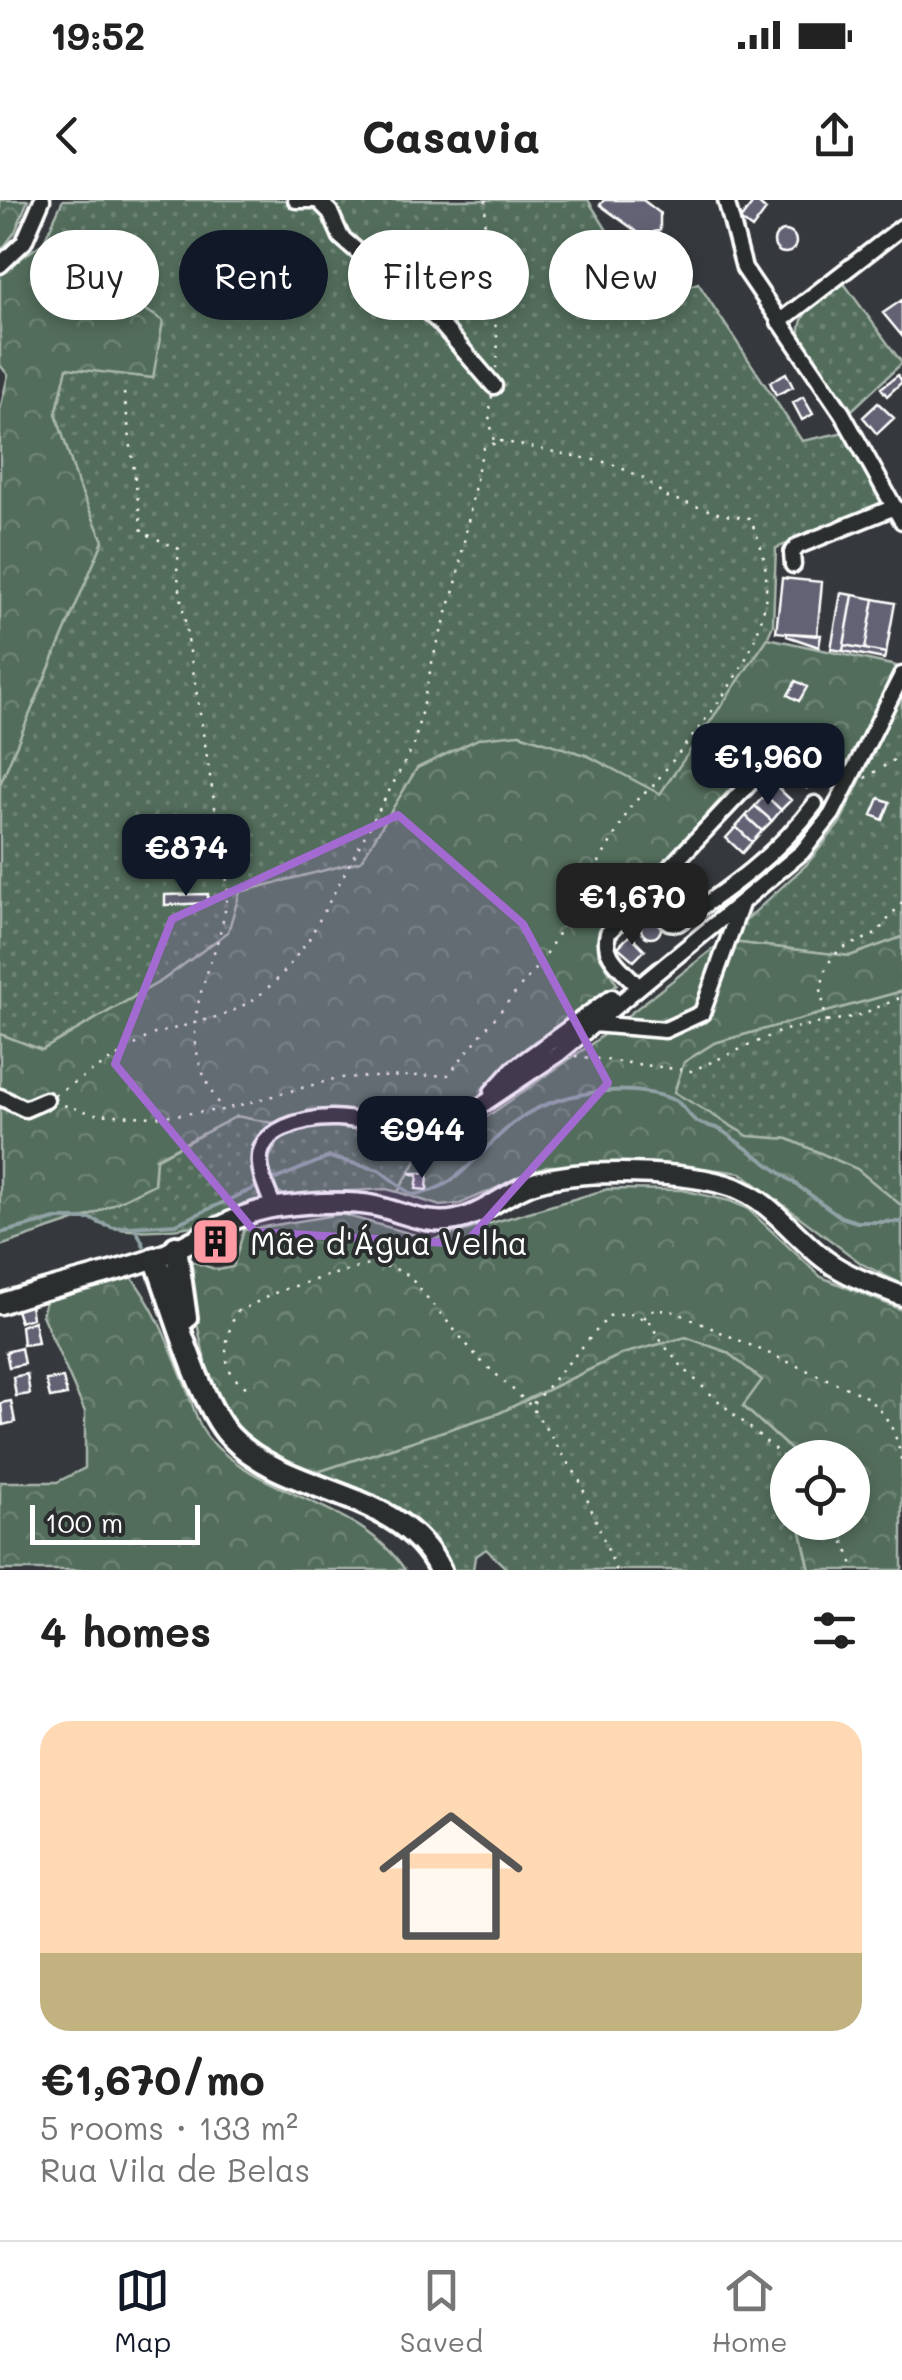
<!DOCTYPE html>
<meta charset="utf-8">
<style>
body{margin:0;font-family:Mali,sans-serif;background:#f2f2f2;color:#222;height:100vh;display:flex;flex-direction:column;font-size:38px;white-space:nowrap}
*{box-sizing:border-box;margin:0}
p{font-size:32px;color:#767676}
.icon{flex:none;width:55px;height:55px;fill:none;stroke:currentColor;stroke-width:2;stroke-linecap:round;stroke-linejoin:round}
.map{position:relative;height:1370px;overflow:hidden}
.panel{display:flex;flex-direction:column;background:#fff;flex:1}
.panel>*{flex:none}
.banner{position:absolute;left:30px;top:30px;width:842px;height:90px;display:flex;gap:20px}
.controls{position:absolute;left:770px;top:1240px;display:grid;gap:20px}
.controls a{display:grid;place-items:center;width:100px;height:100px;border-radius:50%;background:#fff;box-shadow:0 5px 15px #0003;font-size:50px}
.scale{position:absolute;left:30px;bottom:25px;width:170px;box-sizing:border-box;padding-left:10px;border:5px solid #fff;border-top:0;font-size:28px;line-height:35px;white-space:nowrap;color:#fff;-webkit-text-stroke:8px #2a2d2e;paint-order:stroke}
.price{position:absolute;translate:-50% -85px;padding:0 22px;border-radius:20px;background:#111827;color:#fff;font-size:32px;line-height:65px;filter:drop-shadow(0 2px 5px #0008)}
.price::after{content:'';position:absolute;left:50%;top:60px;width:30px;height:22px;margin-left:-15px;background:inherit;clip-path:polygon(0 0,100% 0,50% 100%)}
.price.active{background:#222;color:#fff}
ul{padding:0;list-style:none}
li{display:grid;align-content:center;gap:20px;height:530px;padding:0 40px}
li+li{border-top:2px solid #e0e0e0}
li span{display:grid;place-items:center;height:310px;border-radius:30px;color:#555}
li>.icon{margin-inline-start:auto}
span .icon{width:180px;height:180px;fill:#fffc;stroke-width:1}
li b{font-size:42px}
h2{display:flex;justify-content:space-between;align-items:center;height:120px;padding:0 40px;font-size:42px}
.pill{padding:0 35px;border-radius:45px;background:#fff;box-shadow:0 5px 15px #0003;font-size:35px;line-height:90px}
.pill.active{background:#111827;color:#fff}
.status{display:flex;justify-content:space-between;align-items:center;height:70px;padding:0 50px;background:#fff;direction:ltr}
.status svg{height:28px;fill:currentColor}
header{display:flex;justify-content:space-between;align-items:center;height:130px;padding:0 40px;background:#fff;font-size:45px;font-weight:800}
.menu{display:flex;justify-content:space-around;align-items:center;height:140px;border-top:2px solid #e0e0e0;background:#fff;font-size:28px;color:#767676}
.menu a{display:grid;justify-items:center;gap:5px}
.menu .active{color:#111827}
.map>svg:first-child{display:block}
.grass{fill:url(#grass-dots);stroke:#a9b6ad;stroke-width:2.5}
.forest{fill:url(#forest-crowns);stroke:#a9b6ad;stroke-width:2.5}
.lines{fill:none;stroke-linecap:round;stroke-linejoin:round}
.stream{stroke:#90a2a5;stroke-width:4}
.building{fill:#636274;stroke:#fff;stroke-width:2.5}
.minor-casing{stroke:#fff;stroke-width:21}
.major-casing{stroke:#fff;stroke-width:25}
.highway-casing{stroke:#fff;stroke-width:28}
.path{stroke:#fff;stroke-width:2.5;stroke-dasharray:2.5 8;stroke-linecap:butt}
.minor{stroke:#2a2d2e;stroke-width:14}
.major{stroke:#2a2d2e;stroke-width:18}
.highway{stroke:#2a2d2e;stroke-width:20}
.marked{fill:#a36bd2;fill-opacity:0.2;stroke:#a36bd2;stroke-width:8;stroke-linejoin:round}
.labels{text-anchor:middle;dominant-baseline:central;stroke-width:8;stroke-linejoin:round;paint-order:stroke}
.poi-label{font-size:32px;fill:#fff;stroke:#2a2d2e;text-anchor:start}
</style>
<div class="status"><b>19:52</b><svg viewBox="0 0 49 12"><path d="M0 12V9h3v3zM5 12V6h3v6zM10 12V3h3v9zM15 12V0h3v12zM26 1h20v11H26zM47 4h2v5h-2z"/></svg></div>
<header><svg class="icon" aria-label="back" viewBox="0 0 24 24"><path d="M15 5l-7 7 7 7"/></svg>Casavia<svg class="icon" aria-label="share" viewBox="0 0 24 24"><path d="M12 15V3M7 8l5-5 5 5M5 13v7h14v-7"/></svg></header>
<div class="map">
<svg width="902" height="1370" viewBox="0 0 902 1370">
<defs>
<pattern id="grass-dots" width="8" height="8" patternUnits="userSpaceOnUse" patternTransform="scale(2.5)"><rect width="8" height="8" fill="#536d5b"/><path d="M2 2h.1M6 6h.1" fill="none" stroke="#6d8374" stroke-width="1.8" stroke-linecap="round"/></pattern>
<pattern id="forest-crowns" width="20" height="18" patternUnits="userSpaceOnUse" patternTransform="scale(2.5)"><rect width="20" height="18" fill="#536d5b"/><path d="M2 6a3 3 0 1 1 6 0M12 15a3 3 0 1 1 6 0" fill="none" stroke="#6d8374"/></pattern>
</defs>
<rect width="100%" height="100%" fill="#35383c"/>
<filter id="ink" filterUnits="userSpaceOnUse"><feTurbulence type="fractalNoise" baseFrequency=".01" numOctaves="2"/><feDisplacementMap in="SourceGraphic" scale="20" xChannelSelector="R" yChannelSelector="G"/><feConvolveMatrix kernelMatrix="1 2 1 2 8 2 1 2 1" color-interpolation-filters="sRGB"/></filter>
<g filter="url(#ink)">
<path class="grass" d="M63 0H588L650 99 698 83 802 241 845 232 885 306 776 348 773 425 762 451 660 595 588 556 519 534 361 661 241 692 228 732 163 780 42 850 0 834V584L103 341 78 284 56 214 67 167 163 122 43 43Z
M843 82 902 163 852 210 800 137C797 109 823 97 843 82Z
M902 493V737L850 756 723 741 807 664 840 623Z
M902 791V1006L857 969 788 939 748 936 674 893 684 862 714 843Z
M237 916 278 924 258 935 252 945 264 993C249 1027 111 1045 89 1016L154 984 156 959Z
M358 924 427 942 398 992 386 989 284 995 276 990 266 963 280 939 321 925Z
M686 1137 727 1152 763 1180 743 1206 799 1257 788 1258V1322L799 1323 810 1370H508L486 1349 475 1357 473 1370H449C423 1312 372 1296 317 1272L499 1213 622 1154Z"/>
<path class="forest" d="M0 0H28L15 32 0 52Z
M43 43 163 121 153 178 67 168 56 214 78 284 103 341 0 584V210L8 175 0 165V73Z
M768 438 896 466 836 586C806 590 786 555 757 559L602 731 598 754 617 784 448 921 433 929 338 911 278 924 237 916 156 958 154 984 89 1016 0 1046V834L42 850 163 780 228 732 240 692 361 661 417 568 480 538 519 534 588 556 660 594Z
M902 737V791L714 843 684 862 674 892 748 936 788 939 857 969 902 1006V1084L862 1064 741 973 695 967 546 966 460 1004 440 1006 398 992 427 942 458 937 590 845 723 741 850 756Z
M608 989 682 990 730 1001 747 1008 821 1077 902 1110V1370H810L799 1323 852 1322V1258L799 1257 743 1206 762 1180 727 1152 686 1137 622 1154 499 1213 317 1272 262 1251 231 1224 211 1189 187 1076 191 1061 218 1070 233 1067 244 1030 341 1014 433 1040Z
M129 1074C157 1109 170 1148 187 1190 193 1205 198 1226 209 1239 263 1299 358 1300 405 1370H0V1282H57L85 1268V1212L42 1115 46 1100Z"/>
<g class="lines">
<path class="stream" d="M271 981 329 957 379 970 412 995C459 991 480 948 515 922 553 892 630 881 674 900 684 904 687 915 696 921 704 927 715 925 724 932 763 960 802 989 841 1017L857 1022H902
M135 1027 144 1046
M0 1033 56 1019H91L114 1028 176 1024 257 987"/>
</g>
<path class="building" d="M604 0H643L660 13V30L643 36 600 5Z
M755 0 766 10 752 29 740 20Z
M774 42a11 11 0 1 1 22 0a11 11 0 1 1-22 0Z
M902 100V136L883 113Z
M786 173 793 187 776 195 770 182Z
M898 175 902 182 887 196 881 188Z
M803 197 813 214 802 220 793 203Z
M878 203 894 218 877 234 863 217Z
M782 378 822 382 817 436 776 432Z
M841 393 853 395 843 451 831 449Z
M853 395 874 399 865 449 844 445Z
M874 399 895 403 886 453 865 449Z
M787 433 821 435 819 447 787 436Z
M844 445 886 453 884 459 843 451Z
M796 481 807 487 799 501 788 495Z
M775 585 791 600 781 610 765 595Z
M765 595 781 610 772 621 755 606Z
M879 598 890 602 883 620 872 615Z
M755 606 772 621 762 631 746 616Z
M746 616 762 631 752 642 736 627Z
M736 627 752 642 742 653 726 638Z
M208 694V703L165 705V695Z
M641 728a10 10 0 1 1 20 0a10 10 0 1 1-20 0Z
M630 735 645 750 634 761 618 747Z
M410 973H428L427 990 416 989 418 976Z
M208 1044a8 8 0 1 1 16 0a8 8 0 1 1-16 0Z
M30 1105 32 1118 20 1122 16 1110Z
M34 1121 38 1143 23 1145 21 1126Z
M21 1148 24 1164 9 1167 6 1152Z
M27 1174 30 1194 16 1196 13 1177Z
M63 1178 67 1195 50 1198 46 1180Z
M11 1201 15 1222 3 1225 1 1203Z"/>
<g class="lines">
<defs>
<path id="minor" d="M296 0H313
M318 0 330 12 341 37 439 122 494 186
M726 0 744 68 842 213 902 321
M0 65 24 42 42 0
M779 122 902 27
M793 365 792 353 798 346 895 307
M642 696 669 722 678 723C729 689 778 654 815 604
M634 782C620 767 602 755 608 733L766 566
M593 824 665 830 702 813 741 704
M492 892 513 869 612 797
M0 897 25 909 46 900
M274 1008C262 977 245 946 284 928 351 899 398 944 446 929L558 854 802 652 832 614 902 475"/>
<path id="major" d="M0 1104C50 1086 102 1077 152 1059 196 1044 229 1014 277 1007 309 1003 344 1000 375 1006 403 1012 426 1026 456 1020 486 1014 508 990 537 982 584 968 686 971 733 987 771 1000 794 1037 827 1061 849 1077 877 1086 902 1096"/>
<path id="highway" d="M176 1047 186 1118
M155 1058C172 1103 200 1204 230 1236 290 1298 399 1287 440 1370"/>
</defs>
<use href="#minor" class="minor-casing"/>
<use href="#major" class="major-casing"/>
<use href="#highway" class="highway-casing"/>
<path class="path" d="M486 0C485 25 481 48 484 73 490 107 502 133 496 168
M124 193 142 332 179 349 177 371 228 688C221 777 162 816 221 908
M492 196 489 216 494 242
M500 241 609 263 642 277 667 297 724 315 749 318C805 423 712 507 653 586L633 603 544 758 448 875 338 878 222 910 153 917 95 914 46 900 151 835 227 814 255 799 280 777 308 741 414 545 433 458 456 384 479 264 484 248Z
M780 569 809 590
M865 578 902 555
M826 823 821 789 826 766 839 750 876 734 902 702
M575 856 691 871 784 830 857 816 902 797
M644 1118 654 1109 675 1112 863 1195C889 1215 898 1234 902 1267
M246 1187C218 1171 224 1137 237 1112L279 1091 327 1076 369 1065 391 1067 408 1075 479 1159 530 1205
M836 1322 855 1370
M616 1370 579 1279 531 1206 609 1116 632 1114 650 1122C675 1174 746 1220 788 1262"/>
<use href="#minor" class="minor"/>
<use href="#major" class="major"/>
<use href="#highway" class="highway"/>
</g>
</g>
<path class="marked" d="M398 615 523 724 608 883 465 1044 255 1032 115 864 172 719Z"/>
<defs>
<symbol id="building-square" viewBox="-11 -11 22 22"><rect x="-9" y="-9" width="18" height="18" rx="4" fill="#ff9aa2" stroke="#2a2d2e"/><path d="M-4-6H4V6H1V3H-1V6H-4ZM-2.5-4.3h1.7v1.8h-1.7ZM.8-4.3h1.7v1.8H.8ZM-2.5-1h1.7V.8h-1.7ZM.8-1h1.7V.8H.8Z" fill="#111"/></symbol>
</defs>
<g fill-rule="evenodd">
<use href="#building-square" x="188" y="1014" width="55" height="55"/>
</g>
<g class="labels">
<g class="poi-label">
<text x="250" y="1042">Mãe d'Água Velha</text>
</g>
</g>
</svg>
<div class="controls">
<a><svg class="icon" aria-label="locate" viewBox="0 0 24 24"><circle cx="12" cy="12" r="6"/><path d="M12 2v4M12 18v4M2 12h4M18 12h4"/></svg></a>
</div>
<div class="scale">100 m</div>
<b class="price" style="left:768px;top:608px">€1,960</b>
<b class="price" style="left:186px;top:699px">€874</b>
<b class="price active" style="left:632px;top:748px">€1,670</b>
<b class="price" style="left:422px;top:981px">€944</b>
<div class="banner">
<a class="pill">Buy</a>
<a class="pill active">Rent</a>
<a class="pill">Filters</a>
<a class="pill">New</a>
</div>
</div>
<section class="panel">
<h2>4 homes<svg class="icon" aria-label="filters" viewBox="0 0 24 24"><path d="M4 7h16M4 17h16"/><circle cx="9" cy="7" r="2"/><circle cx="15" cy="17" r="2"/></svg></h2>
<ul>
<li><span style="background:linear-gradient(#ffd9b3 75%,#c2b280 0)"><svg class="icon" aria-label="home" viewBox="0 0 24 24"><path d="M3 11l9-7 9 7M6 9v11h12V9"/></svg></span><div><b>€1,670/mo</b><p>5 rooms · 133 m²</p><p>Rua Vila de Belas</p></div></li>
</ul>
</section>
<nav class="menu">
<a class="active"><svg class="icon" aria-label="map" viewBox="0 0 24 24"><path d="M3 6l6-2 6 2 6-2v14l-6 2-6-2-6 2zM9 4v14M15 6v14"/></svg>Map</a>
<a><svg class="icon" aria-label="saved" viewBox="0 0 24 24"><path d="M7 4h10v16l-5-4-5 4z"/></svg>Saved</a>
<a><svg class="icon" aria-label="home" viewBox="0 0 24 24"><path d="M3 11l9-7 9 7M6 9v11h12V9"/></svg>Home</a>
</nav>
